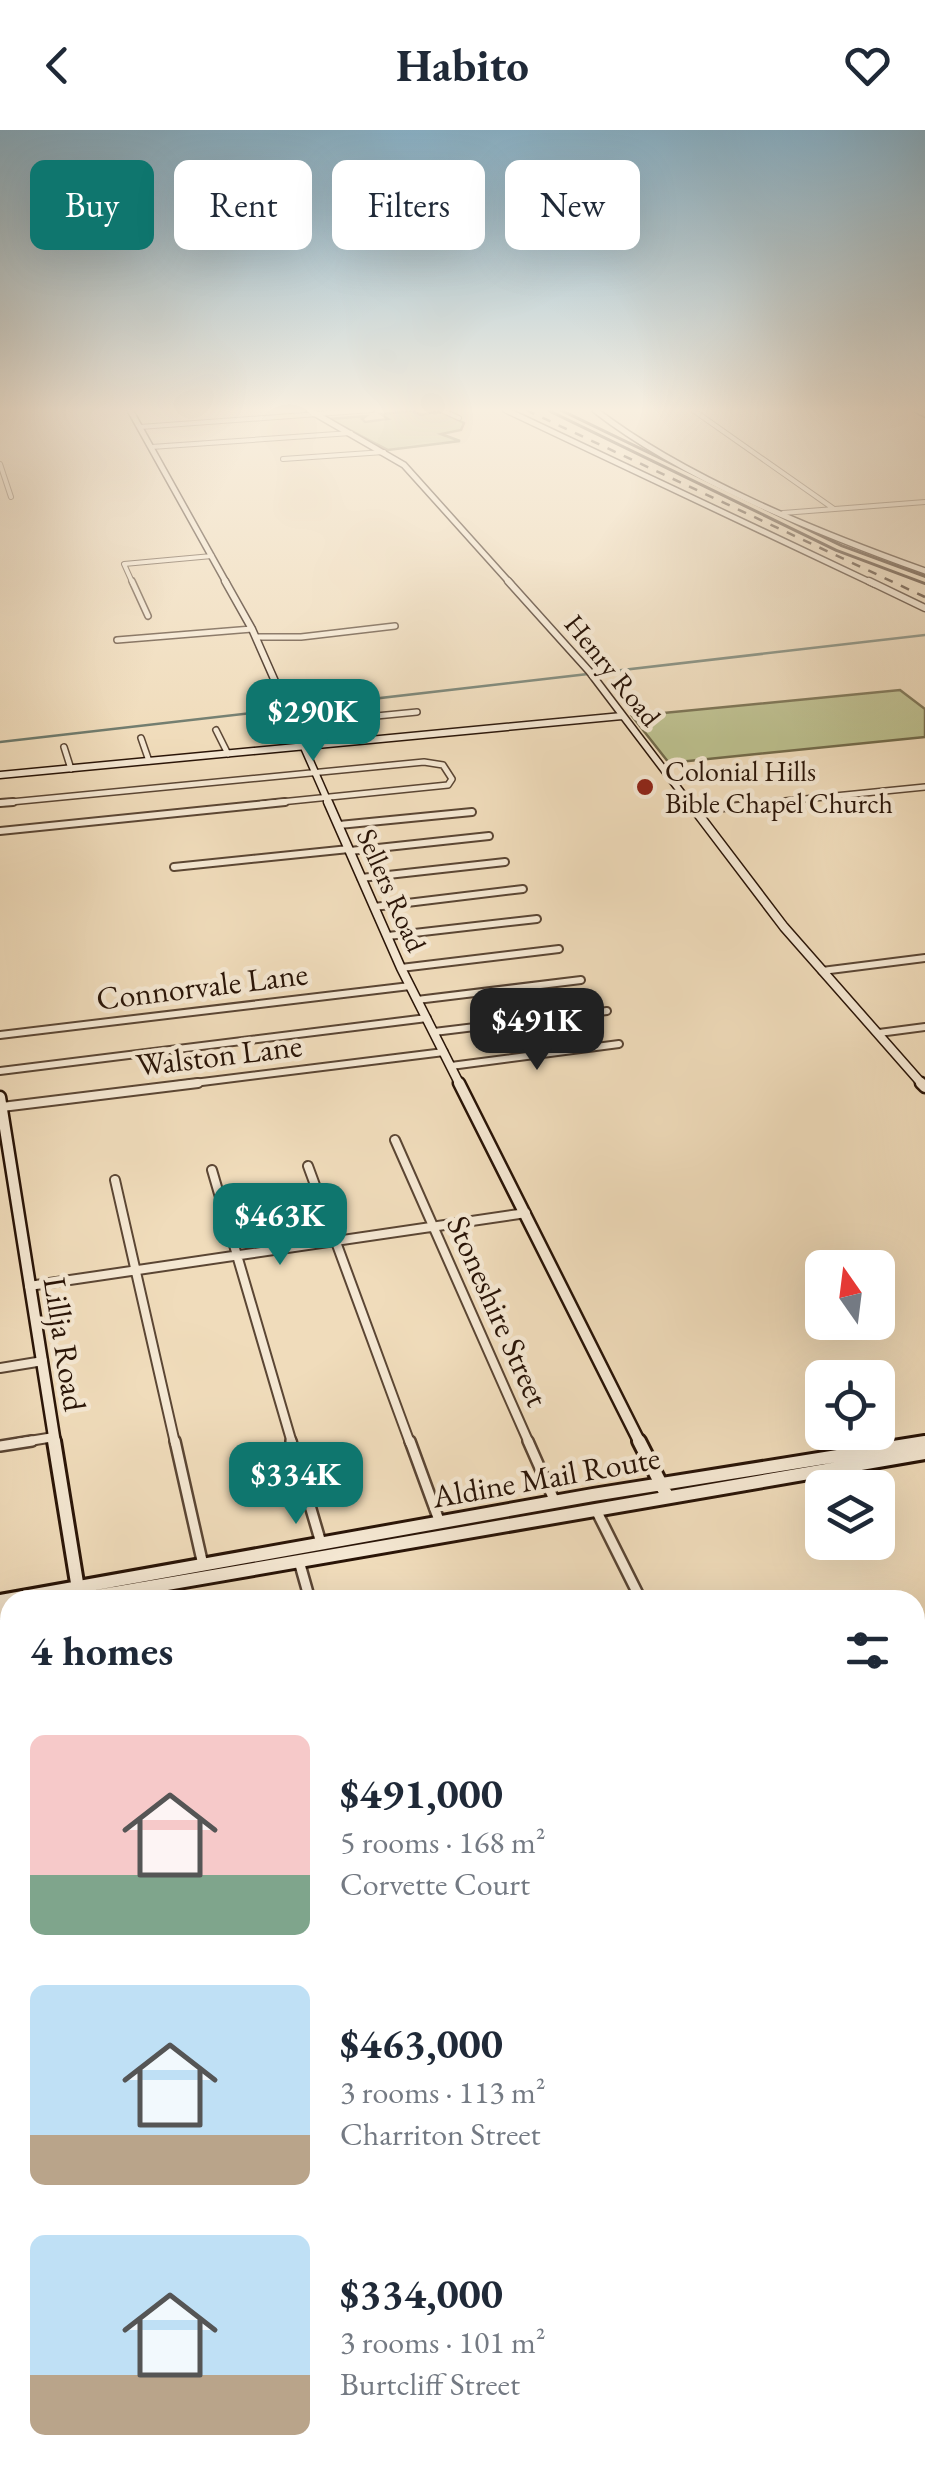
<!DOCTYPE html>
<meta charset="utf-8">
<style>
body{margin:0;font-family:"EB Garamond",serif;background:#f6f6f7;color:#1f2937;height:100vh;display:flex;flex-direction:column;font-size:38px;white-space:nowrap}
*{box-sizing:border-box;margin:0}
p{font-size:32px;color:#747a83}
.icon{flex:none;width:55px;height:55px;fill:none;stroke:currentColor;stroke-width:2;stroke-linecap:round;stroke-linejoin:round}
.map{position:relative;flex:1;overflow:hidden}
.panel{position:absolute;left:0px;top:1460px;width:925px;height:890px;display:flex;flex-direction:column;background:#fff;border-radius:30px 30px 0 0;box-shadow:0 10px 40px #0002}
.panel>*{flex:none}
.hud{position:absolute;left:30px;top:30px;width:865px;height:90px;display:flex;gap:20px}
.needle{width:65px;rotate:346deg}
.buttons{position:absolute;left:805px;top:1120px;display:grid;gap:20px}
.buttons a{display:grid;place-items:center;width:90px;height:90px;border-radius:15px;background:#fff;box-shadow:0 10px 40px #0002;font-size:50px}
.price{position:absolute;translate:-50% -85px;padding:0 22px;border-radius:20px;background:#0f766e;color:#fff;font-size:32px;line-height:65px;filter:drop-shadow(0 2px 5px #0008)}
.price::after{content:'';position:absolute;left:50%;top:60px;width:30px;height:22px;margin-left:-15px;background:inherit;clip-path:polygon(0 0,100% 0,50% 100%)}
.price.on{background:#222;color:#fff}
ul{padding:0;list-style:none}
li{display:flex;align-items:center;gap:30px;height:250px;padding:0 30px}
li span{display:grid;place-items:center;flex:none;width:280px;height:200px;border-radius:15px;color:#555}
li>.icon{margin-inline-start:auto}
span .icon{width:120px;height:120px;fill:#fffc;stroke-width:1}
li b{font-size:42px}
h2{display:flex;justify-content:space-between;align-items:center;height:120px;padding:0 30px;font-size:42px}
.chip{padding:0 35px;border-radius:15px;background:#fff;box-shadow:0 10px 40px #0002;font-size:35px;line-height:90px}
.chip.on{background:#0f766e;color:#fff}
header{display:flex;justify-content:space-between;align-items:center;height:130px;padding:0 30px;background:#fff;font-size:45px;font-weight:700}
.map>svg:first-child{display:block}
.green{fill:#bcc08e;stroke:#726a4a;stroke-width:2.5}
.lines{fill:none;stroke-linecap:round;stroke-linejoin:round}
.stream{stroke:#6d796b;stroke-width:2.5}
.street-far4-casing{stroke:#5b4634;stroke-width:6}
.street-far3-casing{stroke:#5b4634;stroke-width:8}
.street-far2-casing{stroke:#5b4634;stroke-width:10}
.street-far1-casing{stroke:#5b4634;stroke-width:12}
.street-casing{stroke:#5b4634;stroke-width:14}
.secondary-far5-casing{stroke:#291407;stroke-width:8}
.secondary-far4-casing{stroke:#291407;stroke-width:9}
.secondary-far3-casing{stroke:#291407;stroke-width:11}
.secondary-far2-casing{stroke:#291407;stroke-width:15}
.secondary-far1-casing{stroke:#291407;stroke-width:18}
.secondary-casing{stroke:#291407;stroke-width:21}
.highway-casing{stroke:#291407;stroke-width:6}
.street-far4{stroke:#f5e8d3;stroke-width:4}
.street-far3{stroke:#f5e8d3;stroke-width:5}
.street-far2{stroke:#f5e8d3;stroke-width:6}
.street-far1{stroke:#f5e8d3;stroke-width:8}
.street{stroke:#f5e8d3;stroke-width:9}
.secondary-far5{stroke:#f5e8d3;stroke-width:5}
.secondary-far4{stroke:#f5e8d3;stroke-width:6}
.secondary-far3{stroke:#f5e8d3;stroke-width:8}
.secondary-far2{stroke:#f5e8d3;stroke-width:10}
.secondary-far1{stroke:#f5e8d3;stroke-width:12}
.secondary{stroke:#f5e8d3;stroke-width:16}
.highway{fill:#f0dcbb;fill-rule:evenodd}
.rail{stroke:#291407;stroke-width:2.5;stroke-dasharray:9 9;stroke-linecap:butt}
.poi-dot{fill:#8f2418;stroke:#f5e8d3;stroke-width:4}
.labels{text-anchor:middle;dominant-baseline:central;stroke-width:9;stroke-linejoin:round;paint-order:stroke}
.far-street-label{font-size:28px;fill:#291407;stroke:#f5e8d3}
.far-poi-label{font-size:28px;fill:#291407;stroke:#f5e8d3;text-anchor:start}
.street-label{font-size:32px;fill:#291407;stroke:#f5e8d3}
</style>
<header><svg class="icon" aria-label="back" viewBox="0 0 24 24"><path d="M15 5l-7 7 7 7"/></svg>Habito<svg class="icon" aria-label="heart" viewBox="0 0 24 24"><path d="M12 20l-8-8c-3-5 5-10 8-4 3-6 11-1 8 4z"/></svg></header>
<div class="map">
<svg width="925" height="2350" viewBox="0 0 925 2350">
<rect width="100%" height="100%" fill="#f0dcbb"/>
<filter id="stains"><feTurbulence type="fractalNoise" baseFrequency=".002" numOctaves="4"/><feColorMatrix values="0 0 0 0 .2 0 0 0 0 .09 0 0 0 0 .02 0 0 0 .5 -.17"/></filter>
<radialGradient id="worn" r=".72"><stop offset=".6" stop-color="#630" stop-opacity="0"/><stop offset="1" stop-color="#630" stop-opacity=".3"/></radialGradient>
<path class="green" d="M412 281 421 285 440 281 464 293 461 300 441 304 460 311 388 320 329 289 366 286 362 289 365 292 388 289 381 284Z
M900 560 925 579V607L669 633 632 586Z"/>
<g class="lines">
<path class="stream" d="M0 612 925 505"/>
<defs>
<path id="street-far4" d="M441 280 459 288
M693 280 834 379
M140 297 372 280
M151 317 351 303
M283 329 384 322
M0 334 11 367
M783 383 925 372
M133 454 124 434 212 426"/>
<path id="street-far3" d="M132 451 148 486
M256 507H301L395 496
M117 510 252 499
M295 594 417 582
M216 600 228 624
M141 608 149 631
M64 617 71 639
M0 673 424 632 443 635 452 649 448 655 261 674
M755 674 925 657"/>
<path id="street-far2" d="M0 673 13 672
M698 680 780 672
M339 695 472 682
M0 701 285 672
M350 721 489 706
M174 737 349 719
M361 748 505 732
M374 777 523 759
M388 806 537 789
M401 838 559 819
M822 841 925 828
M417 870 581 850
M434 902 607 881
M879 903 925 897
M0 905 410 856
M451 936 619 914
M0 941 427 888
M178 955 444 922"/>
<path id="street-far1" d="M2 977 198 953
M395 1010 529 1313
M308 1036 410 1313
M212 1040 292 1313
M115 1050 175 1313
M29 1156 526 1083
M0 1238 43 1231
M17 1313 54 1307"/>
<path id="street" d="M175 1311 203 1435
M291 1311 321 1413
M410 1311 440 1393
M528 1311 555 1372
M0 1316 32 1311
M596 1380 641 1470
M299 1431 310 1470"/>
<path id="secondary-far5" d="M130 280 227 454
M309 280 404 335 511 454
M506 280 874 454
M595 280C684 349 819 403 925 441
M917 280 925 284"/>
<path id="secondary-far4" d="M225 451 252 499 329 674
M508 451 589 541 690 674
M869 451 925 478
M0 645 622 586"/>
<path id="secondary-far3" d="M328 672 401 838 460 955
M689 672 784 797 923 955"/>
<path id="secondary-far2" d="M459 953 640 1313
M921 953 925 957
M0 967 55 1313
M917 1313 925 1312"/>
<path id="secondary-far1" d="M54 1311 78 1459
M639 1311 667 1366
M74 1470 925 1323
M0 1471 593 1365 925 1312
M0 1483 10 1481"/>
<path id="secondary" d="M0 2047 10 2045"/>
<path id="highway" d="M551 280H557L841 417 925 448V452L837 419Z"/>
</defs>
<use href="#street-far4" class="street-far4-casing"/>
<use href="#street-far3" class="street-far3-casing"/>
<use href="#street-far2" class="street-far2-casing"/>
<use href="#street-far1" class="street-far1-casing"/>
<use href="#street" class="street-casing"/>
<use href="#secondary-far5" class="secondary-far5-casing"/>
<use href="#secondary-far4" class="secondary-far4-casing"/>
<use href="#secondary-far3" class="secondary-far3-casing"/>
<use href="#secondary-far2" class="secondary-far2-casing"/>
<use href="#secondary-far1" class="secondary-far1-casing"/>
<use href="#secondary" class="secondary-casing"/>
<use href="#highway" class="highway-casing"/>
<use href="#street-far4" class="street-far4"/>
<use href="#street-far3" class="street-far3"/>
<use href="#street-far2" class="street-far2"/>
<use href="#street-far1" class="street-far1"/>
<use href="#street" class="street"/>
<use href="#secondary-far5" class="secondary-far5"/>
<use href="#secondary-far4" class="secondary-far4"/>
<use href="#secondary-far3" class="secondary-far3"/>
<use href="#secondary-far2" class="secondary-far2"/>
<use href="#secondary-far1" class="secondary-far1"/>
<use href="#secondary" class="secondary"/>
<use href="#highway" class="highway"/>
<path class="rail" d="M526 280 925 467"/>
</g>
<linearGradient id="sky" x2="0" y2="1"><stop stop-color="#89b7d1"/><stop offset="0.46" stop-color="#f8efe0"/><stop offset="1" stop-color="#f8efe0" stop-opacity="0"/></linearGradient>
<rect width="925" height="609" fill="url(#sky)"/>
<circle class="poi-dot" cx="645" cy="657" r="10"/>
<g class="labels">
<g class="far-street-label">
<text transform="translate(613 540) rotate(51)">Henry Road</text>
<text transform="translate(392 760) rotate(66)">Sellers Road</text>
</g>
<g class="far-poi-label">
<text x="665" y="641">Colonial Hills<tspan x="665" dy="32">Bible Chapel Church</tspan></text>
</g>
<g class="street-label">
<text transform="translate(202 856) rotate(-7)">Connorvale Lane</text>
<text transform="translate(219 925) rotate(-7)">Walston Lane</text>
<text transform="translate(498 1181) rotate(66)">Stoneshire Street</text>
<text transform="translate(65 1214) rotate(81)">Lillja Road</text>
<text transform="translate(546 1347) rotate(-10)">Aldine Mail Route</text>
</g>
</g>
<rect width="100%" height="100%" filter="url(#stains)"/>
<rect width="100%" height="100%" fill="url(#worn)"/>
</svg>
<div class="buttons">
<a><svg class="needle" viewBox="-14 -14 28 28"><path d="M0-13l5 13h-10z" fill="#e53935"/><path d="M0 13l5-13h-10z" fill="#747a83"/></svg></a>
<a><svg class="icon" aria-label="locate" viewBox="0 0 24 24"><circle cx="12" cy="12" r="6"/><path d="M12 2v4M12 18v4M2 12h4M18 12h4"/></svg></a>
<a><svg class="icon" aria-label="layers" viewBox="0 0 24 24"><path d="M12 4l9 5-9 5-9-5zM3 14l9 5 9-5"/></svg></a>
</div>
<b class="price" style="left:313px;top:634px">$290K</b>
<b class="price on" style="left:537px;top:943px">$491K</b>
<b class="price" style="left:280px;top:1138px">$463K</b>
<b class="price" style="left:296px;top:1397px">$334K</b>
<div class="hud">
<a class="chip on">Buy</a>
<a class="chip">Rent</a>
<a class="chip">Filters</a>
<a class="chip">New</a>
</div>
<section class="panel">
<h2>4 homes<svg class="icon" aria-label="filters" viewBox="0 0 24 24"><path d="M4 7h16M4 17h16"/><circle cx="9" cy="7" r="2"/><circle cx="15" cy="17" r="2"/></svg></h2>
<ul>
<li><span style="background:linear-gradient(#f6c9c9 70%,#7fa58c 0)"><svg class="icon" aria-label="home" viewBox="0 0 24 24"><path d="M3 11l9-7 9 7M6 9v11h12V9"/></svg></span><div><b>$491,000</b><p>5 rooms · 168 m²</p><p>Corvette Court</p></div></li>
<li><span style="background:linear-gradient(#bfe0f5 75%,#b9a48a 0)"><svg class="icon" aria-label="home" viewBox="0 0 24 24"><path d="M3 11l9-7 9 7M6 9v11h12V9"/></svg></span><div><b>$463,000</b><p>3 rooms · 113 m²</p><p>Charriton Street</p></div></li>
<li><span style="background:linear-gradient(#bfe0f5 70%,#b9a48a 0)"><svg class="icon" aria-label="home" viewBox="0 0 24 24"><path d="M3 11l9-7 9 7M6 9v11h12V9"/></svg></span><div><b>$334,000</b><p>3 rooms · 101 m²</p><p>Burtcliff Street</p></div></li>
</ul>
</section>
</div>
